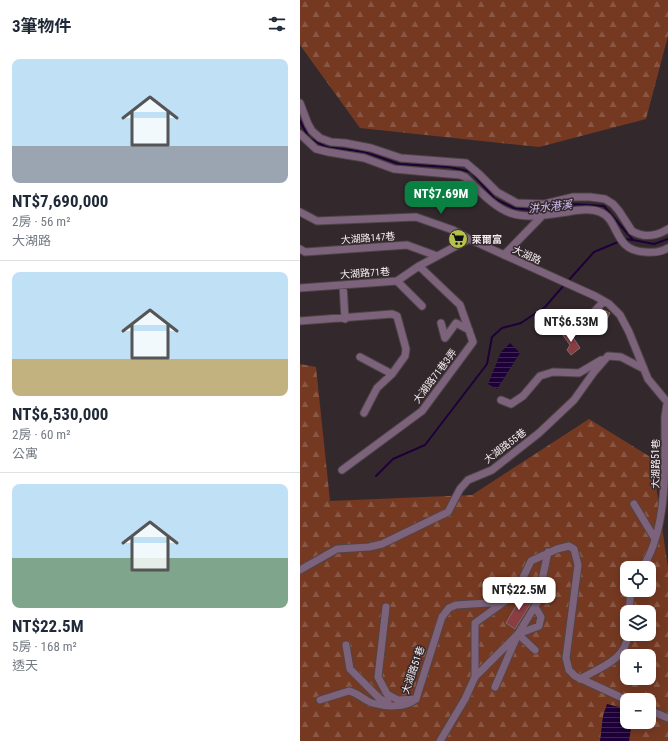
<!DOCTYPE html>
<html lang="zh-TW">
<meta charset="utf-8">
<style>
body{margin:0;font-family:"Roboto Condensed","Noto Sans TC",sans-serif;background:#f2f2f3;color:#1f2937;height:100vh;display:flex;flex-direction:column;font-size:15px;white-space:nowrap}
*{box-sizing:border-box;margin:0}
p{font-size:13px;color:#747a83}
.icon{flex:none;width:22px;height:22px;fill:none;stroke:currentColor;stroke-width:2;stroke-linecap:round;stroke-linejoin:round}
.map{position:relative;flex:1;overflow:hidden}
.details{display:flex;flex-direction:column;background:#fff;width:300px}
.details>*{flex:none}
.buttons{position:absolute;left:320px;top:561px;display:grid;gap:8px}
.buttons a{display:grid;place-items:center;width:36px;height:36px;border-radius:8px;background:#fff;box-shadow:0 2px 10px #0003;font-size:20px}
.price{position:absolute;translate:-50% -34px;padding:0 9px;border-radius:8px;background:#fff;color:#222;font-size:13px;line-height:26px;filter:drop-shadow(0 1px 2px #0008)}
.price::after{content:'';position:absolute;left:50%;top:24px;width:12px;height:9px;margin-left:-6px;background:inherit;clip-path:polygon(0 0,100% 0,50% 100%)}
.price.current{background:#0b8043;color:#fff}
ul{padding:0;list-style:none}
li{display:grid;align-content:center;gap:8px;height:212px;padding:0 12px}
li+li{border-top:1px solid #e0e1e3}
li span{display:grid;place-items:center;height:124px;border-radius:8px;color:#555}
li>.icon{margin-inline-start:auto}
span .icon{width:72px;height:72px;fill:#fffc;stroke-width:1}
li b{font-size:17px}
h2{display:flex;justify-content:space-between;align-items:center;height:48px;padding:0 12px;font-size:17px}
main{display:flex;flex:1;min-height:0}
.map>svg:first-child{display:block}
.forest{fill:url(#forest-firs);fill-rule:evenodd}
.water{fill:url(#water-rules)}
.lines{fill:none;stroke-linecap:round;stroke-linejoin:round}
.stream{stroke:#1e0038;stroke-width:2}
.building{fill:#8b3d44;stroke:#7b6d6d}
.minor-casing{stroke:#4e4548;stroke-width:9}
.minor{stroke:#7c637b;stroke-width:7}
.labels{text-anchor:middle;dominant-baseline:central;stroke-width:3;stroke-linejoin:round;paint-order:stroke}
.street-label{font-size:10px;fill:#f5eef1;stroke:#33292d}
.poi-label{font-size:10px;font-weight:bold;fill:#f5eef1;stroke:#33292d;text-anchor:start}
.water-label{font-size:11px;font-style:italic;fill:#d1bbf3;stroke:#33292d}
</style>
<main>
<section class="details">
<h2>3筆物件<svg class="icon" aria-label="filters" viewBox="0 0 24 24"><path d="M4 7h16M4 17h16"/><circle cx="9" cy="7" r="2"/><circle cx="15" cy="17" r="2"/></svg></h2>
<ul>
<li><span style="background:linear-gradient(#bfe0f5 70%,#9aa5b1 0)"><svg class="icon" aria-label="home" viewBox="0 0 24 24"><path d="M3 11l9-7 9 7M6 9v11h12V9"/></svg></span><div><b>NT$7,690,000</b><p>2房 · 56 m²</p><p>大湖路</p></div></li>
<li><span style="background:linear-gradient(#bfe0f5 70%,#c2b280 0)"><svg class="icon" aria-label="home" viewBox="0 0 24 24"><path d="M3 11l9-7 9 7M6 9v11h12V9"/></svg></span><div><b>NT$6,530,000</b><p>2房 · 60 m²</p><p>公寓</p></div></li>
<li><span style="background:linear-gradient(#bfe0f5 60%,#7fa58c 0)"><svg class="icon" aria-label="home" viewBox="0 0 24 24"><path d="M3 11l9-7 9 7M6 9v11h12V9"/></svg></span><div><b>NT$22.5M</b><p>5房 · 168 m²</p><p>透天</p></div></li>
</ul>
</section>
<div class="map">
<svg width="368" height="741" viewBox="0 0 368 741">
<defs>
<pattern id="forest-firs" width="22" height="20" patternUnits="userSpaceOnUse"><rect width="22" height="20" fill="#753922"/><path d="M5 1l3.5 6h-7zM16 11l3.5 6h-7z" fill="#895643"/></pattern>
<pattern id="water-rules" width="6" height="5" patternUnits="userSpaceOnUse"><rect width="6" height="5" fill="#1e0038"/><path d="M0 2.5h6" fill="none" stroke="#3f2655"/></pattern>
</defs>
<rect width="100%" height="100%" fill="#33292d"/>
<path class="forest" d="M0 0H368V36L346 119 239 147 60 128 0 45Z
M0 364 16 367 30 501 172 495 289 419 352 458 368 568V741H0ZM327 568H349V590H327ZM327 612H349V634H327ZM327 656H349V678H327ZM327 700H349V722H327Z"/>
<path class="water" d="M210 343 220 353 197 389 188 384 201 352Z
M307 704 327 709V722H332L329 741H300L303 716Z"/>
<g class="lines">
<path class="stream" d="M0 121 9 138 26 147 65 152 99 164 149 167 171 172 195 199 214 208 231 210 241 209
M245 208 271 204 304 206 333 240 354 244 368 239
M268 281 294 252 325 239 332 240
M76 476 93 459 125 445 187 364 192 337 202 328 221 323 245 307 265 284"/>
</g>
<path class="building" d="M304 310 310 313 307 319 301 316Z
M267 331H269L280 348 271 355 267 350 270 345 262 334Z
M223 594 233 600 215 629 206 623Z"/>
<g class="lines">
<defs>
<path id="minor" d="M0 103 8 124 12 131 20 138 31 142 45 143 71 148 101 158 166 163 179 174 197 192 217 203 244 204 273 197H290L305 199 313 204 319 211 332 231C344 238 357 236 368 229
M0 134 16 149 28 152 64 158 94 169 160 175 165 177C205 217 211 221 267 212 277 210 290 208 300 212 320 220 313 251 345 252 353 253 361 252 368 248
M0 212 17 221 116 217 153 230 169 239 295 296 309 304 320 315 329 332 348 379 368 403
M0 249 5 252 107 245 137 256
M204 255 241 217 244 204
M97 281 122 306
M43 285 45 319
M0 288 97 281 119 266 169 239
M0 321 92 314 97 316 106 349 105 356 92 374 77 388 64 413
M141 323 145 338 156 323 169 330
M246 328 268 326 273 319 293 313 304 301
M60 357 92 374
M201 400 211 404 223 396 240 376 253 372 279 373 301 360
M42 470 122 411 173 342 160 305 119 266
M334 504 355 539
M342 568C368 530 365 463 365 417L367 403
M0 570 37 549 69 547 82 544 148 512 160 489 168 480 192 470 239 433 274 400 294 372 308 356 321 357 344 369
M86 607 78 677 87 694 98 700 116 699
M329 612 331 590
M218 634 235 650
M46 645 50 669 80 699 88 702
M175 677 218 634 237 603 248 552
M280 679C301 667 326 660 328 634
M195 687 218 634 239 626 241 617 235 607
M20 700 49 691C58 693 64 700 72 703 86 707 105 708 116 699L142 617 149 608 156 605 204 602
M349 710 368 718
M140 741 165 699 175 677V623L215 594 231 561 257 549 269 546 274 549 278 565 266 658 269 670 275 676 327 700"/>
</defs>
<use href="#minor" class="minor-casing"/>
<use href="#minor" class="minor"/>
</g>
<defs>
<symbol id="supermarket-disc" viewBox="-11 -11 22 22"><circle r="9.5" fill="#b5c249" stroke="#33292d"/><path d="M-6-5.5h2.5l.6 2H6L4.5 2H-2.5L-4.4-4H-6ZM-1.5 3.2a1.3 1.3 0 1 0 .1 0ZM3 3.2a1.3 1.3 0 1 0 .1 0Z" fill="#111"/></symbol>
</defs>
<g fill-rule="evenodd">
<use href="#supermarket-disc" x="147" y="228" width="22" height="22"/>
</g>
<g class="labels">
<g class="street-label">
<text transform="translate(68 238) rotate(-4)">大湖路147巷</text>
<text transform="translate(227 255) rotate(24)">大湖路</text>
<text transform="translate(65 273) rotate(-4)">大湖路71巷</text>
<text transform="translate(135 376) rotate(-53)">大湖路71巷3弄</text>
<text transform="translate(205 446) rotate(-37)">大湖路55巷</text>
<text transform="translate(355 464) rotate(-90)">大湖路51巷</text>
<text transform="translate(113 670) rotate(-71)">大湖路51巷</text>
</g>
<g class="poi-label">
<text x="172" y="239">萊爾富</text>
</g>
<g class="water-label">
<text transform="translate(250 207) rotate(-6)">汫水港溪</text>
</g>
</g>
</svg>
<div class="buttons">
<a><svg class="icon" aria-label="locate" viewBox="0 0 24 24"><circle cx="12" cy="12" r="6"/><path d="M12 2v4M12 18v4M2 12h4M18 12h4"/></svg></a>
<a><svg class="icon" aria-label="layers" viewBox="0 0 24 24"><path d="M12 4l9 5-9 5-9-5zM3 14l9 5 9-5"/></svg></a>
<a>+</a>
<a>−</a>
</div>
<b class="price current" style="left:141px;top:215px">NT$7.69M</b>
<b class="price" style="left:271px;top:343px">NT$6.53M</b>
<b class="price" style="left:219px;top:611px">NT$22.5M</b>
</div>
</main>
